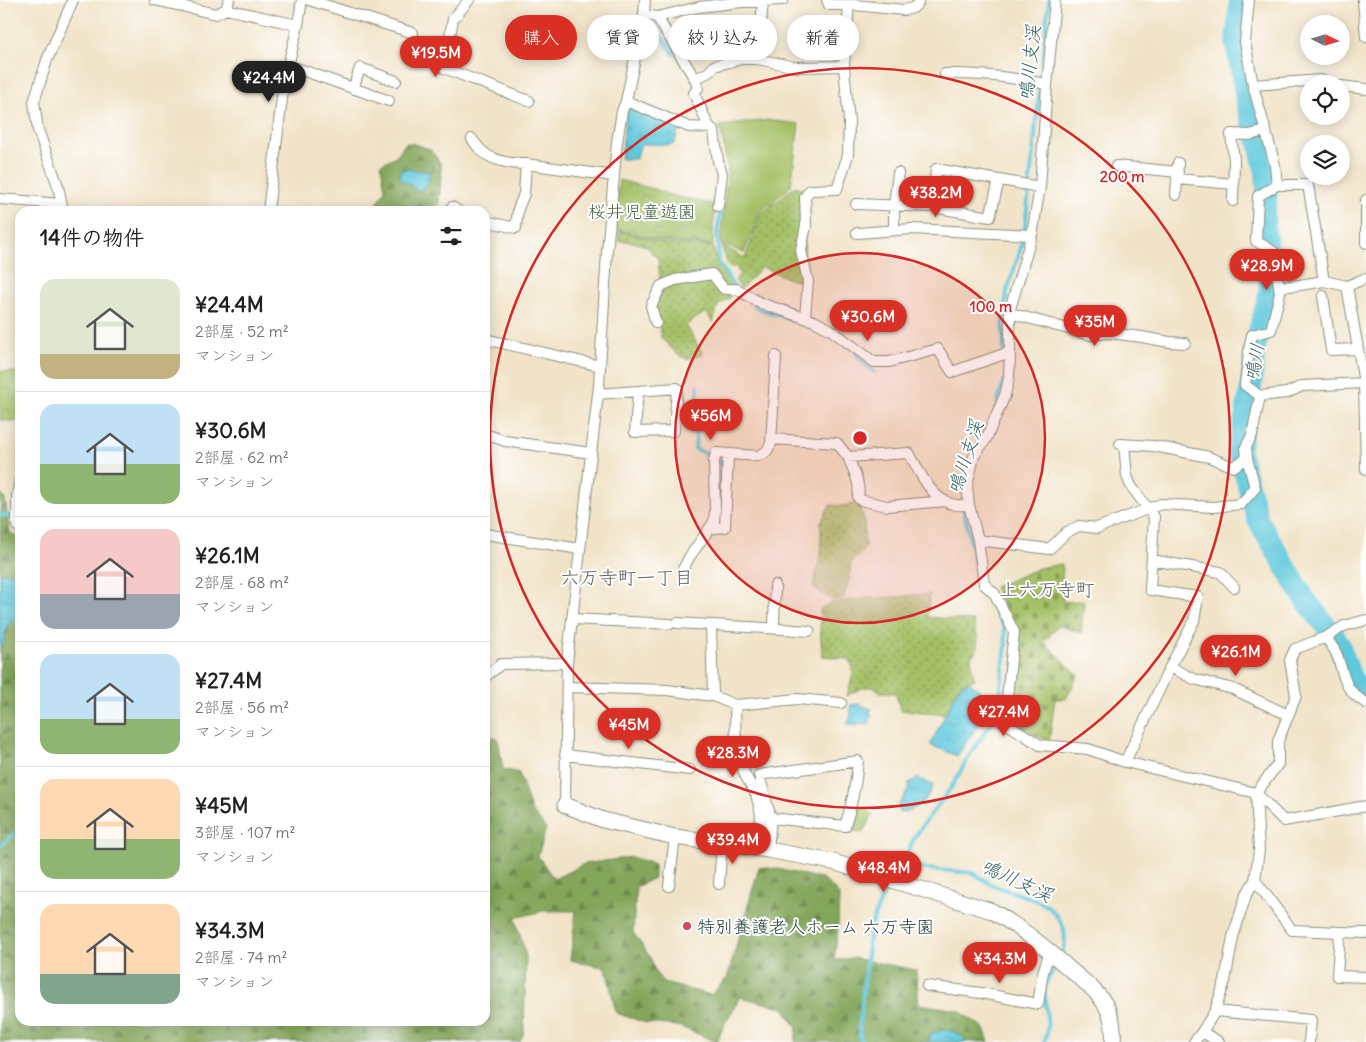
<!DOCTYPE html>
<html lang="ja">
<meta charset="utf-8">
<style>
body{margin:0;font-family:Delius,"Klee One",sans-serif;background:#f2f2f2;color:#202124;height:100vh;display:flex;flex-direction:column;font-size:19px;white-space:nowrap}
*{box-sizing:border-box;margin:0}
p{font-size:16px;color:#757577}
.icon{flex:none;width:28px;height:28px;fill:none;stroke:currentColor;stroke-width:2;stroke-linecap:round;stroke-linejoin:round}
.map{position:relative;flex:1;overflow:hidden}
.panel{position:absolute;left:15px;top:206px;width:475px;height:820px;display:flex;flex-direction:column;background:#fff;border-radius:15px;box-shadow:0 2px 12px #0003}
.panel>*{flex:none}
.banner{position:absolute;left:505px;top:15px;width:475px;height:45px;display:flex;gap:10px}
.needle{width:32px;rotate:95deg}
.tools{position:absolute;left:1300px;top:15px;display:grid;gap:10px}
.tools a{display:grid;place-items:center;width:50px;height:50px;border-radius:50%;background:#fff;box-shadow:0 2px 12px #0003;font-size:25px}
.price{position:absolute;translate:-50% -42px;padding:0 11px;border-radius:18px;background:#d93025;color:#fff;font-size:16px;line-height:32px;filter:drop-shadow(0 1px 2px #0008)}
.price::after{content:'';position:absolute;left:50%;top:30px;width:15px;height:11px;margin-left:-8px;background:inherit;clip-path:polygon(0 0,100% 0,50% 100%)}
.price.selected{background:#222;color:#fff}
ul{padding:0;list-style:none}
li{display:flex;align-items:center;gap:15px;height:125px;padding:0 25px}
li+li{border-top:1px solid #e0e0e0}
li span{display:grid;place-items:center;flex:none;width:140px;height:100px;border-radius:15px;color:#555}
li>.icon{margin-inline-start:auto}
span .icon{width:60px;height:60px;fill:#fffc;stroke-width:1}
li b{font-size:21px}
h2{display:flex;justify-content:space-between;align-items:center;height:60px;padding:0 25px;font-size:21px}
.tag{padding:0 18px;border-radius:22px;background:#fff;box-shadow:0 2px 12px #0003;font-size:18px;line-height:45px}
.tag.selected{background:#d93025;color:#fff}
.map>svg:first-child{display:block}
.grass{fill:url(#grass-dots);stroke:#627e4c}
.forest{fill:url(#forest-firs);stroke:#517247}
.cemetery{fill:url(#cemetery-stones);stroke:#627e4c}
.park{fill:url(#park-crowns);stroke:#627e4c}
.garden{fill:#a4bf65;stroke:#627e4c}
.water{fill:url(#water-ripples);stroke:#3f8288}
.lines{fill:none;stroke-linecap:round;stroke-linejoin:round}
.stream{stroke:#5fc8db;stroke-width:4}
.river{stroke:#5fc8db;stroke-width:22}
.street-casing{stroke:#88907e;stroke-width:12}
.secondary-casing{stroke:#88907e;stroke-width:17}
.street{stroke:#fff;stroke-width:10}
.secondary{stroke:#fff;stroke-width:15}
.ring{fill:none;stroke:#d62828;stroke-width:2.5}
.poi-dot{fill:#d1495b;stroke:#fff;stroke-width:2}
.labels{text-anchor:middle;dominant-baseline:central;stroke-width:4;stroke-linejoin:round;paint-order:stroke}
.park-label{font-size:18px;fill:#476443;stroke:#fff}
.poi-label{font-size:18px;fill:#1f3d34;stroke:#fff;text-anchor:start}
.water-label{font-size:19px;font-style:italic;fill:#2f605e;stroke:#fff}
.neighbourhood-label{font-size:19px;fill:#64655b;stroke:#fff}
.centre{fill:#d62828;stroke:#fff;stroke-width:2.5}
.ring-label{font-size:15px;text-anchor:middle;font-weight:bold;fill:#d62828;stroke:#fff;stroke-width:4;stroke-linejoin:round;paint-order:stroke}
</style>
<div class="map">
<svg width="1366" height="1042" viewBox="0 0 1366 1042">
<defs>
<pattern id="grass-dots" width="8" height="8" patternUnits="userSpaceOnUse" patternTransform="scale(1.25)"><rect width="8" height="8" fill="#a4bf65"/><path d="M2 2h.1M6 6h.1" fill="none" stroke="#859c54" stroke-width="1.8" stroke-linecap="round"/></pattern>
<pattern id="forest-firs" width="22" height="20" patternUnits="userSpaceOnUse" patternTransform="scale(1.25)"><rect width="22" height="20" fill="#83a65a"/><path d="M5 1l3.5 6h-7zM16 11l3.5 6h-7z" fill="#6b884b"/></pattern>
<pattern id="cemetery-stones" width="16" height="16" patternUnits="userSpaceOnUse" patternTransform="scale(1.25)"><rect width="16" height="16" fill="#a4bf65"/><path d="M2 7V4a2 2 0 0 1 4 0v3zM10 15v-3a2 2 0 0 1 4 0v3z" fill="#859c54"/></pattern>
<pattern id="park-crowns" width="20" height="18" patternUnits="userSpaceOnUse" patternTransform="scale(1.25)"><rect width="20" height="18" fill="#a4bf65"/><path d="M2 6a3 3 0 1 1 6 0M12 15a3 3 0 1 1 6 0" fill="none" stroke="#859c54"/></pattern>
<pattern id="water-ripples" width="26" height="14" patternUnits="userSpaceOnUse" patternTransform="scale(1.25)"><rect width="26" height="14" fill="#5fc8db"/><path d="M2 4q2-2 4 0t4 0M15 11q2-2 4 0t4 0" fill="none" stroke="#4ea4b2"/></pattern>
</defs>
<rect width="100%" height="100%" fill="#fff"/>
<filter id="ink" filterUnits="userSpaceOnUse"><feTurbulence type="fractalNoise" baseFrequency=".02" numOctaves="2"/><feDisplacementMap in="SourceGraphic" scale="10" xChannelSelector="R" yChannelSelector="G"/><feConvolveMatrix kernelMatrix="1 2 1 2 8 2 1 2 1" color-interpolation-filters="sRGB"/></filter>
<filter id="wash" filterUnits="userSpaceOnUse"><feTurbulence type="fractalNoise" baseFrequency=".0096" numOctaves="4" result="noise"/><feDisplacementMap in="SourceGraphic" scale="20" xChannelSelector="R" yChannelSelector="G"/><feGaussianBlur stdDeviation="1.12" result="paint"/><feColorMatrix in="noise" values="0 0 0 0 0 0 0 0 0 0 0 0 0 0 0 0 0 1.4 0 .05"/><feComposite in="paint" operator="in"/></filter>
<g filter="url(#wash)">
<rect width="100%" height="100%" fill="#f1e3c7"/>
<path class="grass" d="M795 186 803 189 805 282 791 280 762 267 741 289 735 280 740 274 736 266 729 268 721 245 745 258 761 214Z
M619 231 668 244 713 246 717 262 733 287H725L713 271 660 282 658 259 646 246 633 242 619 241Z
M711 277 732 293 730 298 718 305 713 322 706 312 686 325 703 354 688 359 678 355 661 338 659 321 655 307 664 287Z
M858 502 864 519 865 547 862 552 851 563 850 578 843 599 832 600 813 587 822 547C818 539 823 532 820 524L830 505 845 506Z
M922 594H930L927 617 973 621 978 639 977 650 971 657 973 674 975 679 962 683 956 691 946 714 900 710 896 693 880 692C870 681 858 690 847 696 850 680 857 674 849 659L822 656 820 625V609L831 603 865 598 898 597Z"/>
<path class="forest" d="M406 143 414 144 430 149 441 164V176L439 203 437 209 438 211H373L385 190 381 164 396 156Z
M0 493 5 499 10 532 20 539V1021H485V735L498 738 503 769 519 773 531 810 546 829 538 856 554 879 584 864 631 857 654 864V878L636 887 633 932 650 957 656 973 664 983 711 995 727 978 759 867 778 869 823 879 839 894 838 928 834 960 853 958 916 970 919 1004 958 1010 984 1028 989 1042H795L797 1028 784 1008 741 997 725 1023 717 1042 678 1026 646 1023 616 1013 606 968 570 960 576 911H543L515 918 526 956 524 1032 520 1042H0Z"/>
<path class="cemetery" d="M1062 564 1063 602 1084 601 1081 633 1059 625 1044 642 1078 675 1066 699H1055L1049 742 1013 723 1010 718 1018 636 994 587 1039 568Z"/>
<path class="park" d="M619 180 654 189 670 195 717 205 713 225V245L668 242 614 229Z
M0 371 20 372V422L0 420Z
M856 806 866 809 873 815 862 833 847 829Z"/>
<path class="garden" d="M768 120 799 124 791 186 760 212 744 253 720 243 728 169 720 126Z"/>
<path class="water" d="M628 107 679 127V130L674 144 669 145 643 144 640 147 636 159H621L626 111Z
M404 169H412L429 172V181L420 190 418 191 408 183 401 180 400 176 401 171Z
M0 573 20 575V618L8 624C5 633 4 642 0 650Z
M969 682C974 684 987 696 988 702 989 705 988 708 988 711L957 756 930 745 958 689 963 684Z
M857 704 872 709 870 712 871 716 869 724 860 723 857 726 848 724 851 714 850 705Z
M917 778 933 785C928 801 916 811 899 813L898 806 908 790 909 783Z
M943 1030C952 1031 961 1033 966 1042H929L931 1034Z"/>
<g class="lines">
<path class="stream" d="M654 25 674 54
M721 206 717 233 719 262 734 287
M754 305 758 308 786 318 801 322
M1004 352 1003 325 1007 291 1024 238 1049 0
M856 354 874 372
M698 386V410L695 449 721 460 720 513
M997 403 1004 381
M963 507 977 571
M0 515 15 517
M983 589 1004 627 1006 645 999 702 992 722 971 753 951 788 922 826 913 840 903 864 927 869 973 873 992 885 1033 899 1049 907 1059 919 1064 929 1065 942 1062 957
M0 846 20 829
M894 876 903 864
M861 1042 859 1028 870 928 885 890 889 884
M1044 1042C1053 1025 1041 1002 1046 984 1048 977 1055 970 1058 963"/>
<path class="river" d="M1240 0 1236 43 1248 108 1258 139 1266 172 1267 194 1264 214 1270 291 1255 347 1251 387 1239 451 1257 518 1304 598 1334 636 1339 644 1351 678 1358 688 1366 694"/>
</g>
</g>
<g filter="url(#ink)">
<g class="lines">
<defs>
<path id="street" d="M155 0 216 14 226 9 229 0
M309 0 413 33
M469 0 453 19 444 68 529 101
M827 0 829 5H855L904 10 913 8 918 3V0
M1055 0 1047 86 1040 187 1032 235 1010 309V352L1009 378 1005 395 986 439 974 456 967 486 969 505 978 540 984 584 995 594 1014 632 1006 706 1001 720 1040 745 1088 749 1125 762 1256 793 1284 821 1366 806
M1249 0 1245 42 1253 85 1275 165 1277 185H1308L1324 281 1347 286
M1363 0 1366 37
M226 9 298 25
M651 16 657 17 699 7 742 2 783 0
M657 17 695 79 709 72 714 66 741 59H758L795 67 844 66
M758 59 763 1
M288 65 389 101
M945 74C980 73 1013 78 1047 84
M695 79 698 88 694 93 708 125 714 131 718 161 722 174 718 206
M1253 85 1320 80 1332 84
M1341 86 1366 89
M353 89 360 68 396 81
M626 101 689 127 711 128
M472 139C474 142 477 146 480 149 490 161 511 164 526 164
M1116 166 1178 172
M1177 179 1234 184
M1176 195 1178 163
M0 199 61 204
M1366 200V243
M1233 201 1234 160 1231 134 1249 135 1266 131
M856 204 933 207 990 217 999 180
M452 207 458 211
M933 207 936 169 1040 187
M63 211 58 186 38 130 34 102 47 60 73 0
M268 211 284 82 298 25 302 0
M485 221 516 228 518 209 524 194 526 164 614 176
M894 229V205L898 173
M857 233 912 229 1032 235
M1366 278 1347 286 1364 383 1366 469
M1279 287 1300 285 1324 281
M1323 296 1331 350 1358 349
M1010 313 1090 335 1109 333 1142 337 1169 342 1185 343
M805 318 808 281 801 250 806 226 805 197 810 190 837 189 848 155 849 122 844 66 849 5
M656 323 651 306 661 286 675 280 712 274 724 289H737L760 303 814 321 831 330 874 362H889L938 349 952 372 1010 352
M485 339 600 366
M598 394 677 388 674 431 635 432 638 391
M1260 396 1245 385 1250 344 1252 335 1271 330 1280 293 1274 252 1256 241 1258 196 1277 185
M485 434 505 441 591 453
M771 439 837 443 848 457 909 453C919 471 931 499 952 504 957 506 964 505 969 505
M1120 444 1154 446 1209 457 1233 467 1247 458
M1124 444 1127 476 1131 486 1154 517 1150 590 1198 597 1194 621 1170 667 1125 762
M848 457C853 470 861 483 858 497L860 500 887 506 946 501
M20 479 17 496V526L20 527
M709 529 725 527 728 454
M485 534 580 549
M978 540 1049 549 1067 532 1079 526 1097 528 1161 504 1213 507 1241 504 1255 488 1247 458 1246 447 1252 435 1260 396 1287 393 1302 386 1364 383
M1152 560 1220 572 1234 587
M683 569 690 556 714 522 715 510 714 461 716 453 758 456 766 452 771 444 776 356
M572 619 670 624
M677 623 711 625
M774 627 775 585
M1326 637C1330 644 1336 650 1338 658 1345 679 1344 690 1366 703
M1170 667 1194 679 1233 689 1288 715
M485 677 501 664 567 663
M567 687 667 690 713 696 735 705 798 699 841 703
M713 696 711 625C744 627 776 628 809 631
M735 705 736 749 745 775 756 794 761 814 758 849
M565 755 690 770
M565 805 567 663 599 385 607 252 617 142 622 111 626 101 644 15 645 0
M768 850 771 818 759 775 858 761C856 784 852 805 845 826L771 818
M1255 880 1292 930 1366 933
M719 884 722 844
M669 886 675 837
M1340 932 1337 976 1366 977
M927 986 981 993 1038 1004 1043 972 1050 951
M1215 1011 1311 1020 1309 1042
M1202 1032 1219 1042
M1194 1042 1202 1032 1215 1011 1225 981 1233 937 1246 895 1255 880 1259 850 1256 793 1278 764V741L1296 696 1290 660 1295 649 1326 637 1344 626 1366 620"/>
<path id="secondary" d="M565 805 603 820 675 837 768 850 833 862 992 911C1022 928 1047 949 1073 972 1086 983 1102 995 1109 1012 1113 1022 1114 1031 1113 1042"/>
</defs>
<use href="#street" class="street-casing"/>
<use href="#secondary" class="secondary-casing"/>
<use href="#street" class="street"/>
<use href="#secondary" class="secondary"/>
</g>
</g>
<circle cx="860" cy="438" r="185" fill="#d62828" fill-opacity=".12"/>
<g class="ring">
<circle cx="860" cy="438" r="185"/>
<circle cx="860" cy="438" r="370"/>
</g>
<circle class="poi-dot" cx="687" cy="926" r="5"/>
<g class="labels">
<g class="park-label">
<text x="642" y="211">桜井児童遊園</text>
</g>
<g class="poi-label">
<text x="697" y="926">特別養護老人ホーム 六万寺園</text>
</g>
<g class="water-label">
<text transform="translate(1029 63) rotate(-84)">鳴川支渓</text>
<text transform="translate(1254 362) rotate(-80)">鳴川</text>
<text transform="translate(965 457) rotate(-72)">鳴川支渓</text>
<text transform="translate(1017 880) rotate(25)">鳴川支渓</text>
</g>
<g class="neighbourhood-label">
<text x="627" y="577">六万寺町一丁目</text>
<text x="1047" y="589">上六万寺町</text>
</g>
</g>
<circle cx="860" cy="438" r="8" class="centre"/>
<g class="ring-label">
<text x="1122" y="182">200 m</text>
<text x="991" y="312">100 m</text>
</g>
</svg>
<div class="tools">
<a><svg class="needle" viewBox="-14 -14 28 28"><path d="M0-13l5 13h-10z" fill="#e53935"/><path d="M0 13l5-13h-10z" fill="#757577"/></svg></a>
<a><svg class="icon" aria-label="locate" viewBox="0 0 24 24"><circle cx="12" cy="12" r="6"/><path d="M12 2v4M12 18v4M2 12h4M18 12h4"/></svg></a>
<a><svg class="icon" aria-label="layers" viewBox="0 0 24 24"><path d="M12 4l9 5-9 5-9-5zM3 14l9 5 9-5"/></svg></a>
</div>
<b class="price" style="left:436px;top:78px">¥19.5M</b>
<b class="price selected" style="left:269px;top:103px">¥24.4M</b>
<b class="price" style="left:936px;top:218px">¥38.2M</b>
<b class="price" style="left:1267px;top:291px">¥28.9M</b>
<b class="price" style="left:868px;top:342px">¥30.6M</b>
<b class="price" style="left:1095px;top:347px">¥35M</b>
<b class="price" style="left:711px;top:441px">¥56M</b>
<b class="price" style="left:1236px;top:677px">¥26.1M</b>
<b class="price" style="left:1004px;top:737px">¥27.4M</b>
<b class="price" style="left:629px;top:750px">¥45M</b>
<b class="price" style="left:733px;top:778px">¥28.3M</b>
<b class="price" style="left:733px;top:865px">¥39.4M</b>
<b class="price" style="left:884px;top:893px">¥48.4M</b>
<b class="price" style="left:1000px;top:984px">¥34.3M</b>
<div class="banner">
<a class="tag selected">購入</a>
<a class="tag">賃貸</a>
<a class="tag">絞り込み</a>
<a class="tag">新着</a>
</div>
<section class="panel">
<h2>14件の物件<svg class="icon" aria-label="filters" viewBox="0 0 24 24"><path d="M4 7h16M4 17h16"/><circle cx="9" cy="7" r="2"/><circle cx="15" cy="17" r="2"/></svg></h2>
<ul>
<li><span style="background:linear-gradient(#dfe7d0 75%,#c2b280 0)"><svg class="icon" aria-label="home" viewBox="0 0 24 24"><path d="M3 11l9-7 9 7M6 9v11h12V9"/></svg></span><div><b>¥24.4M</b><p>2部屋 · 52 m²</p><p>マンション</p></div></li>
<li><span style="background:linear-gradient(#bfe0f5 60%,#8fb573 0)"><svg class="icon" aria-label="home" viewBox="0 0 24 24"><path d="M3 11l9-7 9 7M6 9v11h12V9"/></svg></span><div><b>¥30.6M</b><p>2部屋 · 62 m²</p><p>マンション</p></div></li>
<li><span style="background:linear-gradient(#f6c9c9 65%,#9aa5b1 0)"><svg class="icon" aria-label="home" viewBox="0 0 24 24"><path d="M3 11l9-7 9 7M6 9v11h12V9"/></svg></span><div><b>¥26.1M</b><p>2部屋 · 68 m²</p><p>マンション</p></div></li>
<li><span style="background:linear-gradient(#bfe0f5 65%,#8fb573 0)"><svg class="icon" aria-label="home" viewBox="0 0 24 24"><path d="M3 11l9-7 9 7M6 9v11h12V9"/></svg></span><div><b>¥27.4M</b><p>2部屋 · 56 m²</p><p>マンション</p></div></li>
<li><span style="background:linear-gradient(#ffd9b3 60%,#8fb573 0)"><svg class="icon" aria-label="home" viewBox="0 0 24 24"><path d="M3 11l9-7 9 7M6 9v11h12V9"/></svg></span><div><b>¥45M</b><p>3部屋 · 107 m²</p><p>マンション</p></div></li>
<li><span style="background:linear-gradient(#ffd9b3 70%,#7fa58c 0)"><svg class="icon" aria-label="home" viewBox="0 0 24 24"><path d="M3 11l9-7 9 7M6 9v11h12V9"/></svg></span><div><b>¥34.3M</b><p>2部屋 · 74 m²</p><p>マンション</p></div></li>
</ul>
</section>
</div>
